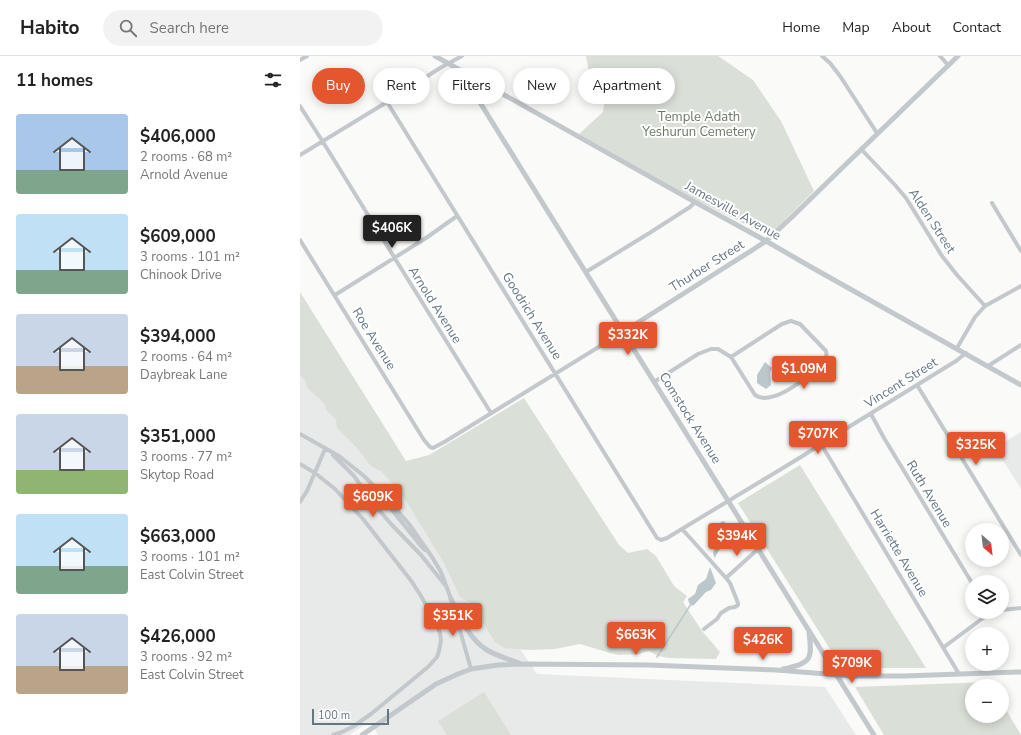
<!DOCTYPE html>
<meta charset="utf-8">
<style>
body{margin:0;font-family:"Nunito Sans",sans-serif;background:#f2f2f2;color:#222;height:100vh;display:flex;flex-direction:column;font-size:15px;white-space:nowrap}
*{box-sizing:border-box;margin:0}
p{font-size:13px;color:#767676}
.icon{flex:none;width:22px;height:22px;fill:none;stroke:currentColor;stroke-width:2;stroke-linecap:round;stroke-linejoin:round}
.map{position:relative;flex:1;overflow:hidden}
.details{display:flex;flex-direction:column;background:#fff;width:300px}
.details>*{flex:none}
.guide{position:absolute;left:12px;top:12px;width:380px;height:36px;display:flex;gap:8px}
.needle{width:26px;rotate:152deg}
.controls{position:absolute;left:665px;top:467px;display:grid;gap:8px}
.controls a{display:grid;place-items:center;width:44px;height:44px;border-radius:50%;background:#fff;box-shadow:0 2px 10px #0003;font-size:20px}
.scale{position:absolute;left:12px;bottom:10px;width:77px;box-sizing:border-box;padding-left:4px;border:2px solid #657683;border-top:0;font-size:11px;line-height:14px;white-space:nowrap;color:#657683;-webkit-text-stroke:3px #fff;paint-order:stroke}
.price{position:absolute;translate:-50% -34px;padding:0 9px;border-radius:4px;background:#e4572e;color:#fff;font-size:13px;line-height:26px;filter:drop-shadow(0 1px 2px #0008)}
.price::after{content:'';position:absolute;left:50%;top:24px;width:12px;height:9px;margin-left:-6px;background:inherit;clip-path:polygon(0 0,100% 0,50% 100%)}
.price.on{background:#222;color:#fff}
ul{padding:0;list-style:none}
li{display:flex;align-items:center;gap:12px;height:100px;padding:0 16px}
li span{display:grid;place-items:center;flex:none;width:112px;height:80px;border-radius:4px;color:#555}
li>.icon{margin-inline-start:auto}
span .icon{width:48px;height:48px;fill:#fffc;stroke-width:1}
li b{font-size:17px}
h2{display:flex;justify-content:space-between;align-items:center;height:48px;padding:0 16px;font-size:17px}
.chip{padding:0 14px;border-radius:18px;background:#fff;box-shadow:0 2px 10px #0003;font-size:14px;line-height:36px}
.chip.on{background:#e4572e;color:#fff}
header{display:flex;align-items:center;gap:24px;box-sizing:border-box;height:56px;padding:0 20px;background:#fff;border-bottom:1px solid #e0e0e0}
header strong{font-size:19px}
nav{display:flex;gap:22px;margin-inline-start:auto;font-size:14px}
.search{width:280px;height:36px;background:#f2f2f2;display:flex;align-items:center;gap:10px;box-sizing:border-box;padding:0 14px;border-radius:22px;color:#767676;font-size:15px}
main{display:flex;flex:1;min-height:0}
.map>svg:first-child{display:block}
.built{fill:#e8e9e9}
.green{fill:#dadfd7}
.water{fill:#bbc7cb}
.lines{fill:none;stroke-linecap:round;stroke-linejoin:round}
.stream{stroke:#bbc7cb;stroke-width:1.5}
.minor{stroke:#c3c8cc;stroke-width:4}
.tertiary{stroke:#c3c8cc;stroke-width:5}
.labels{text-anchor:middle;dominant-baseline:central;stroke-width:4;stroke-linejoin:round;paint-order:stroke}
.park-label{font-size:13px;fill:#687a64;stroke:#fff}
.street-label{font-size:13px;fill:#657683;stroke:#fff}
</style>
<header>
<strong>Habito</strong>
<div class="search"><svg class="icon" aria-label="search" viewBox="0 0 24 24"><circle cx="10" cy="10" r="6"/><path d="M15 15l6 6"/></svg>Search here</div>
<nav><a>Home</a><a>Map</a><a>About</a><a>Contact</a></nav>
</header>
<main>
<section class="details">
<h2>11 homes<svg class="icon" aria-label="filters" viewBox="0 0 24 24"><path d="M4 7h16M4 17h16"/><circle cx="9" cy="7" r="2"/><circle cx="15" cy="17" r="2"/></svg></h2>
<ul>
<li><span style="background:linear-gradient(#a9c7e8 70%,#7fa58c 0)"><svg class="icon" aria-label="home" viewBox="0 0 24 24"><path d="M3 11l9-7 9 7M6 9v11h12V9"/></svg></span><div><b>$406,000</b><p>2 rooms · 68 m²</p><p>Arnold Avenue</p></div></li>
<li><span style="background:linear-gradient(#bfe0f5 70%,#7fa58c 0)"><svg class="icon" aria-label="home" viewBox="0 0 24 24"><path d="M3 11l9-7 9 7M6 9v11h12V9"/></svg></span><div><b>$609,000</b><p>3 rooms · 101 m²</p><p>Chinook Drive</p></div></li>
<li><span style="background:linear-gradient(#c9d6e8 65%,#b9a48a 0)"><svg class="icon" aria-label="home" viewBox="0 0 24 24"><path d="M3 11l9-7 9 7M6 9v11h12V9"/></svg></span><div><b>$394,000</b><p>2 rooms · 64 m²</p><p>Daybreak Lane</p></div></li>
<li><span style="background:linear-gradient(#c9d6e8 70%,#8fb573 0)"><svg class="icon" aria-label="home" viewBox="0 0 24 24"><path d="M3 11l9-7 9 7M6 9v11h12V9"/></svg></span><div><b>$351,000</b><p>3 rooms · 77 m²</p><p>Skytop Road</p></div></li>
<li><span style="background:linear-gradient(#bfe0f5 65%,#7fa58c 0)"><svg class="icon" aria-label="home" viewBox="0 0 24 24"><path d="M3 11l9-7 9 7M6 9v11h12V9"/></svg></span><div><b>$663,000</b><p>3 rooms · 101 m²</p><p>East Colvin Street</p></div></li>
<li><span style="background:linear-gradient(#c9d6e8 65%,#b9a48a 0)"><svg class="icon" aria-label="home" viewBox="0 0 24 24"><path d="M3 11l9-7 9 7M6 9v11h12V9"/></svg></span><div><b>$426,000</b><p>3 rooms · 92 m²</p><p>East Colvin Street</p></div></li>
</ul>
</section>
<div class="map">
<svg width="721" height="679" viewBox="0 0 721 679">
<rect width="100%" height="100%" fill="#fafaf8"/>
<path class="built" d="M0 266 237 618 525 631 556 679H78L70 666 49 679H0Z
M721 376V433L695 392Z"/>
<path class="green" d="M286 0H418L453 24 481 65 514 135 479 170 466 179 393 142 279 78 303 56 305 42 290 21Z
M0 236 106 405 129 399 224 342 319 489 328 497 347 493 356 500 374 530 387 540 383 546 402 575 420 596 416 603 369 602 358 600 349 595 339 598 319 599 310 597 280 588 255 593 228 594 205 592 195 586 189 576 169 546 160 541 144 507 111 453 100 436 82 416 71 410 56 391 37 372 36 363 26 354 25 349 20 343 8 333 5 324 0 319Z
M500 409 626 612H542L438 447Z
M689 626 692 630H672V660H702V647L721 679H584L555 631Z
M184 636 211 679H147L138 665Z"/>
<path class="water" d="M465 306 472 312 470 317 471 329 466 333 457 327V319Z
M423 465C430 469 433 475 436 482L433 487 423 488 415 501V503L413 497 420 479 418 470 420 467Z
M410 511 416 527 411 534 406 536 393 550 389 547 388 543 395 538 398 529 406 523Z"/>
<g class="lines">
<path class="stream" d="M357 601 391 548"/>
<path class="minor" d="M522 0 530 7 540 20 577 77
M640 0 648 9
M0 4 7 0
M87 46 357 482 361 484 367 482 501 401 521 388 656 305 666 297
M0 50 23 86 94 201 191 357
M561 93 595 129 606 142 642 200 657 219 685 250
M0 99 87 46 140 12 162 0
M692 147 721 195
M0 184 124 384 130 391 133 392 146 385 323 276
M286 216 351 176 390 151 395 146
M35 239 126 182 157 160
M657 292 675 261 685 250 721 230
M688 310 721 289
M354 326 398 298 411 293H418L431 301 455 339C458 341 460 342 464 342 481 342 504 324 517 313 519 311 522 309 524 307 526 303 527 299 526 295L500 268 491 265 482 268 431 301
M617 329 721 499
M571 358 584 382 672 527
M0 378 39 400 64 420 89 445 109 468 132 501 141 516 151 543 171 613
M521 388 659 618
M33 399 54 420 73 447 91 468 121 499 145 529
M0 408 15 417 35 433 63 463 102 513 112 526 121 540 136 567 140 577 141 584 139 595 137 601 128 611 71 658 54 670 42 676 33 679
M71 430 92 454 121 490 125 494
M0 446 7 435 25 393
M382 473 401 494 426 522 430 527 438 547V549L435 551 429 552 421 557 417 563 404 573
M426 522 458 493
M702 554 721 552
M644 591 683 562 697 556"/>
<path class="tertiary" d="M135 0 395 146 466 185 511 211 721 329
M161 16 574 679
M323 276 416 217 454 193 466 185 492 161 541 113 658 0
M151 543C160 561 169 583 187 594 197 600 208 603 219 607
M483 613C510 607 513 605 509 577
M62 679 136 628 158 618 171 613 198 609 224 608 348 609 476 614 552 620H604L721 616"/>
</g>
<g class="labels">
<g class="park-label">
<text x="399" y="61">Temple Adath<tspan x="399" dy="15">Yeshurun Cemetery</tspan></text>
</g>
<g class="street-label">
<text transform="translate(433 155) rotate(29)">Jamesville Avenue</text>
<text transform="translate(632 165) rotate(57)">Alden Street</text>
<text transform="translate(407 210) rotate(-32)">Thurber Street</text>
<text transform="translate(135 249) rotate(58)">Arnold Avenue</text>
<text transform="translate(232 260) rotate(58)">Goodrich Avenue</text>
<text transform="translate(74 283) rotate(58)">Roe Avenue</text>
<text transform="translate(601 327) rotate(-32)">Vincent Street</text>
<text transform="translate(390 362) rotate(58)">Comstock Avenue</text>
<text transform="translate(629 438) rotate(59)">Ruth Avenue</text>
<text transform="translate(599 497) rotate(59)">Harriette Avenue</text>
</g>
</g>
</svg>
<div class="controls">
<a><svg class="needle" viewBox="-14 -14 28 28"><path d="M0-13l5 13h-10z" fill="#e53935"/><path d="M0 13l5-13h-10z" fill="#767676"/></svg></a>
<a><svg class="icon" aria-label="layers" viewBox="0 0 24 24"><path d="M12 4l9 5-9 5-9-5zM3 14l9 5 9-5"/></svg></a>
<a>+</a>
<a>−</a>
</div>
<div class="scale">100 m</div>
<b class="price on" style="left:92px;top:193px">$406K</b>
<b class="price" style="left:328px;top:300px">$332K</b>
<b class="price" style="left:504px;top:334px">$1.09M</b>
<b class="price" style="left:518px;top:399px">$707K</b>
<b class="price" style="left:676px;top:410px">$325K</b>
<b class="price" style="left:73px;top:462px">$609K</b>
<b class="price" style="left:437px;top:501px">$394K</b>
<b class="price" style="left:153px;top:581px">$351K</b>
<b class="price" style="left:336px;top:600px">$663K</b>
<b class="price" style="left:463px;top:605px">$426K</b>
<b class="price" style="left:552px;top:628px">$709K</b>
<div class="guide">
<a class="chip on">Buy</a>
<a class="chip">Rent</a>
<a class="chip">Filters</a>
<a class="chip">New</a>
<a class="chip">Apartment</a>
</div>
</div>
</main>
